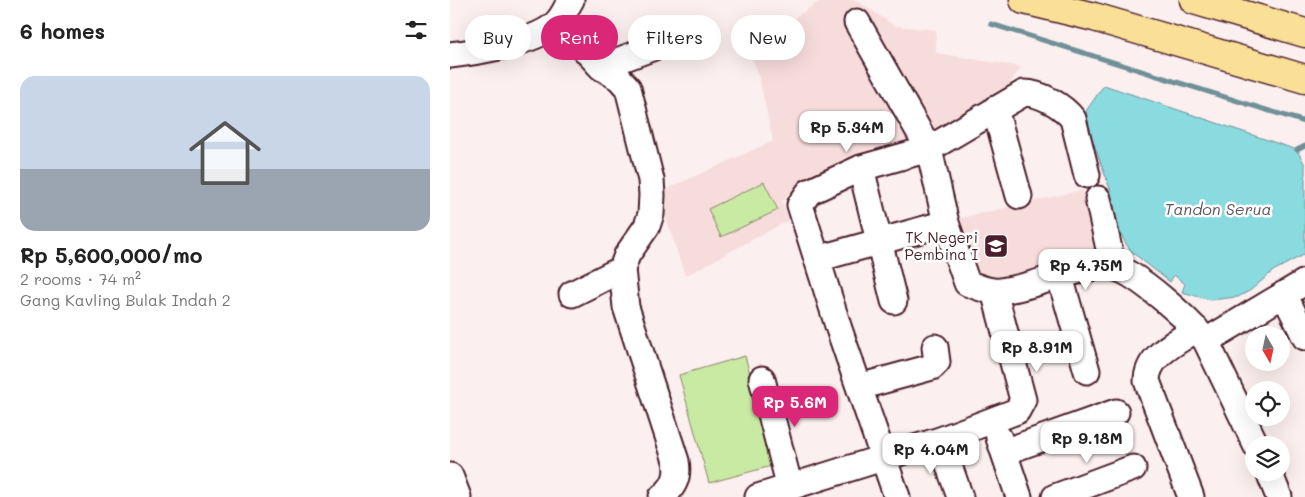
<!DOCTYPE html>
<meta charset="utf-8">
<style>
body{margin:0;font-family:Mali,sans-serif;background:#f6f6f6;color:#222;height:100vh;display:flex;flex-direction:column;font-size:19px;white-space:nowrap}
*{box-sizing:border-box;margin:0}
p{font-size:16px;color:#767676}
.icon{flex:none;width:28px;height:28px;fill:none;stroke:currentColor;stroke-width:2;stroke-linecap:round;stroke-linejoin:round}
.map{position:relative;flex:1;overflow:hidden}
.drawer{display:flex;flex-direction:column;background:#fff;width:450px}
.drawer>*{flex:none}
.banner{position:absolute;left:15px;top:15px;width:475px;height:45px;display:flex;gap:10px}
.needle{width:32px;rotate:171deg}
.buttons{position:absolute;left:795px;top:326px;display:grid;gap:10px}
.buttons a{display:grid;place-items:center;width:45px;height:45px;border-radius:50%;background:#fff;box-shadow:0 5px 20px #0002;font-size:25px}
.price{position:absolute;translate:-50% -42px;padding:0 11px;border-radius:10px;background:#fff;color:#222;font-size:16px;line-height:32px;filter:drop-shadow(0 1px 2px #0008)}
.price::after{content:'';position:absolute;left:50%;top:30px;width:15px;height:11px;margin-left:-8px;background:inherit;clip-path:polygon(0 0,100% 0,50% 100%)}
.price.active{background:#db2777;color:#fff}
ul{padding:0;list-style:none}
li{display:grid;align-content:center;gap:10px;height:265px;padding:0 20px}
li+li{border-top:1px solid #e0e0e0}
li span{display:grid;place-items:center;height:155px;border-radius:15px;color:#555}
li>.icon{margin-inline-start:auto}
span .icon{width:90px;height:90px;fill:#fffc;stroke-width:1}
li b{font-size:21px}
h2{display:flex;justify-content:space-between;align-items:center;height:60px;padding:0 20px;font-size:21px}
.pill{padding:0 18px;border-radius:22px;background:#fff;box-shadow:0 5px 20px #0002;font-size:18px;line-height:45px}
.pill.active{background:#db2777;color:#fff}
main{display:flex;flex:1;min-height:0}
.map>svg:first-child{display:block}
.built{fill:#f7dcdc}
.green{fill:#c9eaa3;stroke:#8a8467}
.water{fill:#89dbdf;stroke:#709097}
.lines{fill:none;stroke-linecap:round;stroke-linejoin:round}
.stream{stroke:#709097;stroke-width:5}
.minor-casing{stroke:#4a1f2b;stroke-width:29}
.highway-casing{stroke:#4a1f2b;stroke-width:31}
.minor{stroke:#fff;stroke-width:25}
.highway{stroke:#fadf96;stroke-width:28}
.labels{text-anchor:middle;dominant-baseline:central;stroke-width:5;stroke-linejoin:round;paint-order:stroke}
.poi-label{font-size:15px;fill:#4a1f2b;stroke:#fff;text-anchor:end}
.water-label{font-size:16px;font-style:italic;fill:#5d5761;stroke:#fff}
</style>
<main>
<section class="drawer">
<h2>6 homes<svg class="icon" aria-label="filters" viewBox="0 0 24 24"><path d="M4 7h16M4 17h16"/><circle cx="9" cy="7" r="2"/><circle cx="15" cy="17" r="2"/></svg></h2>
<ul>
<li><span style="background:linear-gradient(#c9d6e8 60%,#9aa5b1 0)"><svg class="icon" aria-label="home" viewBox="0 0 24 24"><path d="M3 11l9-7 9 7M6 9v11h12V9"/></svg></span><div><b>Rp 5,600,000/mo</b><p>2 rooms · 74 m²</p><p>Gang Kavling Bulak Indah 2</p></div></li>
</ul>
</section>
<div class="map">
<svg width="855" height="497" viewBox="0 0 855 497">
<rect width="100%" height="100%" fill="#fbefef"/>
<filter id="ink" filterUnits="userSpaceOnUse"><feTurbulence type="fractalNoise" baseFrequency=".02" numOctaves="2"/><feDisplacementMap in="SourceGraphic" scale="10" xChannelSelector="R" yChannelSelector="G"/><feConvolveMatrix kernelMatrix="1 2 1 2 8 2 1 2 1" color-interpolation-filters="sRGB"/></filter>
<g filter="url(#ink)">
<path class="built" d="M372 0H406L445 26 486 30V53L571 67 551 96 486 134 422 149 332 201 339 220 235 276 208 193 323 141 308 72 297 48Z
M632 190 647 259 550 287 522 274 507 219Z"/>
<path class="green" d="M314 182 328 210 271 237 258 209Z
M295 356 325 465 259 483 229 375Z"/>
<path class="water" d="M654 85 847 150 855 165V254L823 271 801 290 788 297 760 300 732 292 735 284 724 275 720 282 683 253 676 244 669 230 660 189 640 133 636 111Z"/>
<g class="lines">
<path class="stream" d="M541 24 855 122
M847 150 855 146"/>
<defs>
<path id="minor" d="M109 21 151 67 231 37
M407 22 479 149 496 223 517 283C525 286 534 290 543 291 549 292 556 290 562 289 587 285 642 262 663 267 688 273 740 321 756 341L806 445
M0 55C27 52 92 42 109 20 114 14 117 6 121 0
M151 67 169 78 178 88 201 180 202 195 201 214 197 226 177 255 172 269 176 307 226 461C229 477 224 487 212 497
M545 109 569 196
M411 168 444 301
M648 199 663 267
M367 259 496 223
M610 277 637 371
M122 294 172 269
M834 294 855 337
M756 341 855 282
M312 379 340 488
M409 387 482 367 487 362 485 347
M549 438 569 497
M490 440 510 497
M554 452 666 412
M819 472 829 497
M0 476 8 497
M308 497 490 440 567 411 573 400 544 291
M447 497 389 329 350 205 359 192 411 168 479 149 574 93C591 93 613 106 623 119L637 175
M605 497 683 468
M741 497 697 381C697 355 727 343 746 329"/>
<path id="highway" d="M574 0 644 17 855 79
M744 0 855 33"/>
</defs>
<use href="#minor" class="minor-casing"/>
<use href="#highway" class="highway-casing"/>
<use href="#minor" class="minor"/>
<use href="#highway" class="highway"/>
</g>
</g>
<defs>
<symbol id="school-square" viewBox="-11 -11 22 22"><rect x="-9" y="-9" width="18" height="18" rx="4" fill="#4a1f2b" stroke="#fff"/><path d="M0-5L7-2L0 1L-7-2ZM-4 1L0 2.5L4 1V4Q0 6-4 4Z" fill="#fff"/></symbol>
</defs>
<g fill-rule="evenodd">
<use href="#school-square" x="532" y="232" width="28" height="28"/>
</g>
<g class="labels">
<g class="poi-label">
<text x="528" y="237">TK Negeri<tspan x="528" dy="17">Pembina I</tspan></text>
</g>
<g class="water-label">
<text x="768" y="208">Tandon Serua</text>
</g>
</g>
</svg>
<div class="buttons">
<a><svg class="needle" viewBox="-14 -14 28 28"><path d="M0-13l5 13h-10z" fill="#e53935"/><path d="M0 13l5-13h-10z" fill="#767676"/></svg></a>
<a><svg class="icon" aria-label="locate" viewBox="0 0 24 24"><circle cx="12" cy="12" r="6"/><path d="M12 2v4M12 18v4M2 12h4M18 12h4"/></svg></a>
<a><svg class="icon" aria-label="layers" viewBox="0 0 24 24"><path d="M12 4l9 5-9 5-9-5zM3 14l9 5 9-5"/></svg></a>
</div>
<b class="price" style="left:397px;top:153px">Rp 5.34M</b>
<b class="price" style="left:636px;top:291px">Rp 4.75M</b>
<b class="price" style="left:587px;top:373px">Rp 8.91M</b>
<b class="price active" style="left:345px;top:428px">Rp 5.6M</b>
<b class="price" style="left:637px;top:464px">Rp 9.18M</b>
<b class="price" style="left:481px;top:475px">Rp 4.04M</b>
<div class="banner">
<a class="pill">Buy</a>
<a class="pill active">Rent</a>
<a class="pill">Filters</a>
<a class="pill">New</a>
</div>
</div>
</main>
